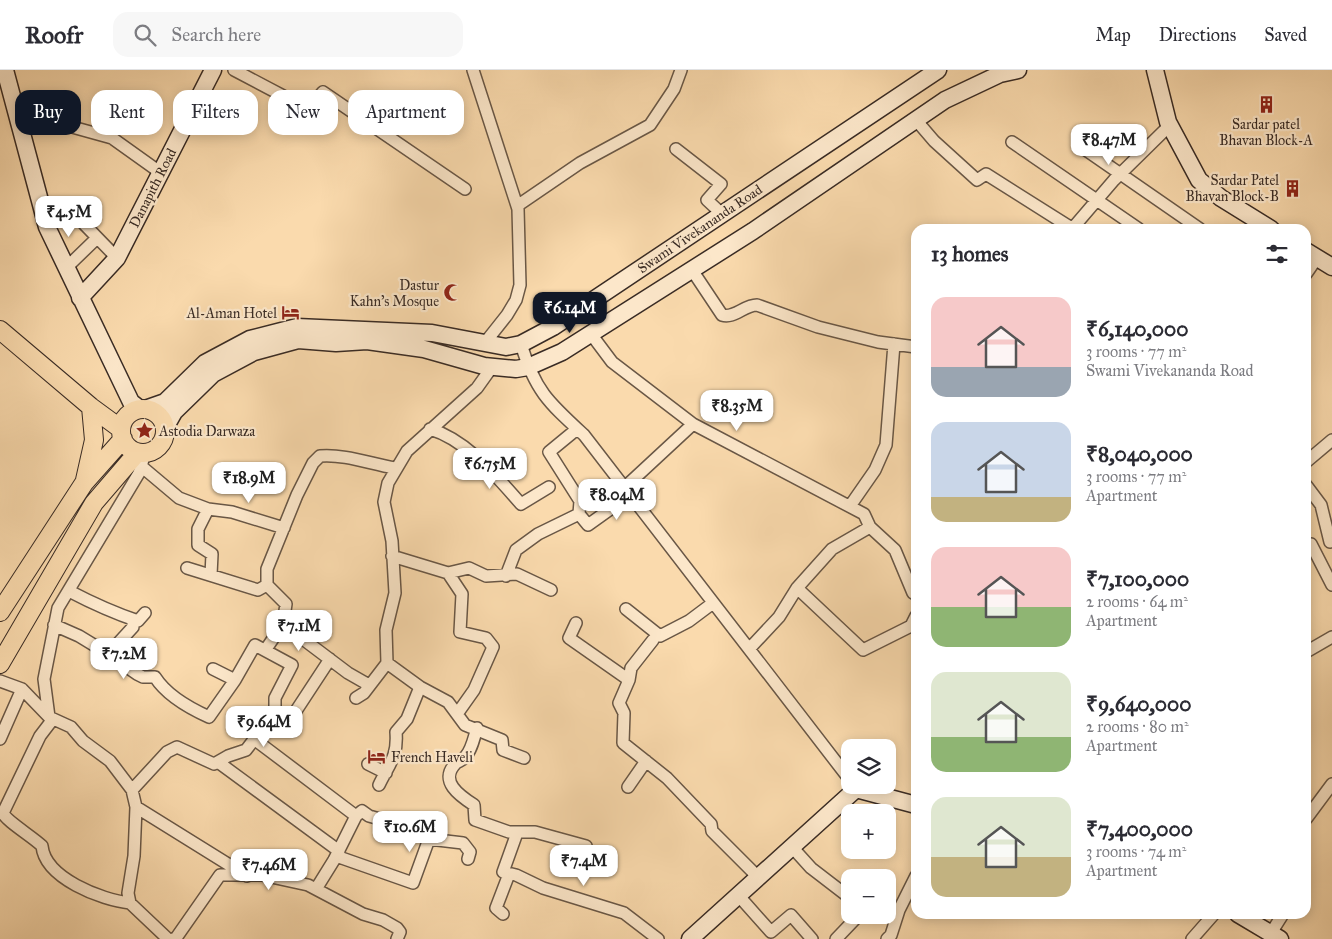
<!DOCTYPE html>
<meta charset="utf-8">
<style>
body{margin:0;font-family:"IM FELL Great Primer",serif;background:#f7f7f7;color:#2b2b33;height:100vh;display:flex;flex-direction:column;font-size:19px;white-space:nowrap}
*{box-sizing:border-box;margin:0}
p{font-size:16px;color:#7c7c81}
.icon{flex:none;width:28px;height:28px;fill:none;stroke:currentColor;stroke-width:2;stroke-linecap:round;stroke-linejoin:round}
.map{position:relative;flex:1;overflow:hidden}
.side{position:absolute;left:911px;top:154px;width:400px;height:695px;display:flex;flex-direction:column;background:#fff;border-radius:15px;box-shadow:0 2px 12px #0003}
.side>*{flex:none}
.top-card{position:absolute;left:15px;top:20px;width:475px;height:45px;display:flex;gap:10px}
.controls{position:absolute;left:841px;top:669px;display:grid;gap:10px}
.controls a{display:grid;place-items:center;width:55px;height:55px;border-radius:10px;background:#fff;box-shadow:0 2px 12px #0003;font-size:25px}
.price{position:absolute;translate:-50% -42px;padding:0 11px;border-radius:10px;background:#fff;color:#222;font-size:16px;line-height:32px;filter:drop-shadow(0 1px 2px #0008)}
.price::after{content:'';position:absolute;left:50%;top:30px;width:15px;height:11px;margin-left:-8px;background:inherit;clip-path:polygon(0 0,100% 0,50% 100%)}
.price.selected{background:#111827;color:#fff}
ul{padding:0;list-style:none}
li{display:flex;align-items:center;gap:15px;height:125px;padding:0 20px}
li span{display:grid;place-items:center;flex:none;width:140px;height:100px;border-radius:15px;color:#555}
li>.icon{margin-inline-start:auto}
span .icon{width:60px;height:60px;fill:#fffc;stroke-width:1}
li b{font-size:21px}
h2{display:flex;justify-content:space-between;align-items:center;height:60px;padding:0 20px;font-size:21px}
.tag{padding:0 18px;border-radius:15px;background:#fff;box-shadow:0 2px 12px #0003;font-size:18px;line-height:45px}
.tag.selected{background:#111827;color:#fff}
header{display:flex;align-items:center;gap:30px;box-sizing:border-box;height:70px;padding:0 25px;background:#fff;border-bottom:1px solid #e1e1e2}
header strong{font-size:24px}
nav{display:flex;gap:28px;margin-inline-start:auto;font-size:18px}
.search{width:350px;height:45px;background:#f7f7f7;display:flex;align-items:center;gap:12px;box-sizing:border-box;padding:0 18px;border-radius:15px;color:#7c7c81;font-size:19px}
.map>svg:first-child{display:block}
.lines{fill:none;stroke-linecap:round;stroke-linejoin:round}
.street-casing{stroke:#695746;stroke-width:14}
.secondary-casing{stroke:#392b24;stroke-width:19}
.primary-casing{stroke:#392b24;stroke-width:20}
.street{stroke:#fce7ca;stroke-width:11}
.secondary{stroke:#fce7ca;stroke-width:16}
.primary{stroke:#fadaad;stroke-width:18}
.labels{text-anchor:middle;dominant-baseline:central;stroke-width:4.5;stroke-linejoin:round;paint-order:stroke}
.poi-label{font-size:14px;fill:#392b24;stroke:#fce7ca;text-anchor:end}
.street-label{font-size:14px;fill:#392b24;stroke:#fce7ca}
</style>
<header>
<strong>Roofr</strong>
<div class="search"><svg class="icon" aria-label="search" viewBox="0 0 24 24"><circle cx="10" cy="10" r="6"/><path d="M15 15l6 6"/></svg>Search here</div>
<nav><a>Map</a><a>Directions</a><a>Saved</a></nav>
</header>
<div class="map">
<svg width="1332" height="869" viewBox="0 0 1332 869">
<rect width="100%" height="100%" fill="#fadaad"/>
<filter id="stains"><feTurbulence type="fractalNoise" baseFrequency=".004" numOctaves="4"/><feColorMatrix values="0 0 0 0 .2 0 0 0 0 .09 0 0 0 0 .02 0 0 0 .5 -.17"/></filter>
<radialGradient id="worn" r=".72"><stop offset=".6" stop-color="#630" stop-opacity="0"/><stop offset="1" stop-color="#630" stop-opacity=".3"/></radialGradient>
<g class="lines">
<defs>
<path id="street" d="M234 0 308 39 323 22 465 119
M473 0 518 139 520 215 516 230 507 245 484 274
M916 50 934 71 977 110 986 104 1073 159
M19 51 65 55 112 68 161 103
M1012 72 1139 159
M1083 78 1200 159
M676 79 721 114 707 130 722 144
M517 136 580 93 650 55 674 19 681 0
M84 154 117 188
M1072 159 1114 110 1170 55
M66 198 97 168
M692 200 722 245C734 249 744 235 757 235L818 257 878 272 916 277
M1306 204 1317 188
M591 264 612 292 693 354 864 444 870 457
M521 274C535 321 549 333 584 365L850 710
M430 359C467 370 496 406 521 434L549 417
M577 359 549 382 580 431 579 444 588 455 630 425
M1306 392 1332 370
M141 396 179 428 208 439 198 459V475L212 484 211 505
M1306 415 1321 435 1330 472
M624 418 693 354
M850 436 875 400 886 375 894 274
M208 439 232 442 284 458
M1306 474H1311L1332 515
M392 486 448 503 469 498 486 506 517 504 551 520
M187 498 258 520 267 515V499L297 425 313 393 320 386C346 384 370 394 395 398
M448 503 462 524 460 562 486 568 493 577 474 620 457 644
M506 506 516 480 538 464 579 444
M267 515 286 534 283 554 348 603 369 615
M797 518 863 580 911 556 916 546
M69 521C92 533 114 543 138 551L145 543
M626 539 660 566 689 551 713 533
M576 553 569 568 629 610
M54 555 79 566 102 580 111 581 133 557V549
M653 570 631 598 629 610 619 633 624 643 623 673 667 708 711 754 712 761 758 807
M750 578 779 547 797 518 832 479 870 457 895 480 913 523 916 524
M266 579 283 554
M102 580 137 604 143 607H155C167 626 189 638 209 647L235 610
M1306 582 1332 567
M387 593 420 617 448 632 465 655 502 670 503 680 524 688
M0 611 22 619 0 669
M22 619 49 647 71 657 83 671 110 691 132 720 136 737 134 786 128 823 130 833 168 869
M356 628 364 623 387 593 386 560 395 523 392 471 384 432 388 413 407 381 477 318 492 297
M275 642 290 650 330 589
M49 647 44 609 58 538 139 403 145 383
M53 649 40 666 3 743C6 751 33 767 42 776 45 808 101 830 130 833
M477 658C474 667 472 680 465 687 463 690 459 691 456 693 438 711 460 726 474 735L475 750 509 762H535L586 776
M254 669 356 746 362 741 369 746 422 761 429 769 463 773 470 782 468 789
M218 692 339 781
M368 694 386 703
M379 715C389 694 398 687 396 662L407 649 420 617
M628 717 646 691
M132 720 167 682 177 677 214 694 228 686 246 680 275 642V628L292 595 255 575 235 610 213 599
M136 737 247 806
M1306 749 1332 714
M517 763 503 802 516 805 543 818 624 843 658 869
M792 777 811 798 850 828
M336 786 413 813 429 769
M316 819 334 790 356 746
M738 825 771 862 791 845 812 869
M503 844 496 838 509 804
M173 869 176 868 220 805H262L308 815 363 844 383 850 397 858 400 862 397 869
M836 869 859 845
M887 869 891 865 899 840 916 806
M1192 869 1214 844
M1270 869 1271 863 1283 844"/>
<path id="secondary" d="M5 0 47 157 131 332 140 339
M1155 0 1168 52 1199 110 1221 128 1271 159
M1306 181 1332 197
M80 228 117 188 213 0
M145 339 165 332 205 293 250 269 297 257 432 263 506 277 521 274 553 257 938 0
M165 358 174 342 213 304 254 282 298 270 336 273 367 271 424 279 484 296 516 299 528 297 562 282 753 161 945 30 1000 4 1018 0
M1238 844 1280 869
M690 869 856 719 916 735"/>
<path id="primary" d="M0 260 91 337 121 359
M121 361a22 22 0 1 1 44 0a22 22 0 1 1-44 0Z
M85 410 94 370 91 337
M0 542 84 413 123 369
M0 594 94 433 137 383"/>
</defs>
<use href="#street" class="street-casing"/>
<use href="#secondary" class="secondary-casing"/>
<use href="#primary" class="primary-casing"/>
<use href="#street" class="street"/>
<use href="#secondary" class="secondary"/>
<use href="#primary" class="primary"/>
</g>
<defs>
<symbol id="building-bare" viewBox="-9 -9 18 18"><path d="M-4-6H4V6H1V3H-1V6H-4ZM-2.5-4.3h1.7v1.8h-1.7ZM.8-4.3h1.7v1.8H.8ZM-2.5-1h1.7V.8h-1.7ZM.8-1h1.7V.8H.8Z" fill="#8f2418" stroke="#fce7ca" stroke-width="2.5" paint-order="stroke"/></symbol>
<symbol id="mosque-bare" viewBox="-9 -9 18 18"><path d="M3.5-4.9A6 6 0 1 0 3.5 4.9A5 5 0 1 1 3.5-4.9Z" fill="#8f2418" stroke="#fce7ca" stroke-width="2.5" paint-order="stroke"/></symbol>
<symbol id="hotel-bare" viewBox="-9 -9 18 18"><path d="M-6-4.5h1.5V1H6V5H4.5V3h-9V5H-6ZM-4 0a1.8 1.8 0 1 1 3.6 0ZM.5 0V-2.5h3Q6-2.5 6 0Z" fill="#8f2418" stroke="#fce7ca" stroke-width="2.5" paint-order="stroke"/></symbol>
<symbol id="sight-bare" viewBox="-9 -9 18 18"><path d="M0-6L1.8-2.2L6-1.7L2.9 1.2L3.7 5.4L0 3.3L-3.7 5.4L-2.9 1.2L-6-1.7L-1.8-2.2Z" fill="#8f2418" stroke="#fce7ca" stroke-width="2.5" paint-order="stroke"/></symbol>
</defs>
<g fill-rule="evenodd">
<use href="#building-bare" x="1254" y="22" width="25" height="25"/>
<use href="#building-bare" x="1280" y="106" width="25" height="25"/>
<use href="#mosque-bare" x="440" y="210" width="25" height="25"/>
<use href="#hotel-bare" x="278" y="230" width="25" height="25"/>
<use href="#sight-bare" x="132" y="348" width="25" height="25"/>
<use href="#hotel-bare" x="364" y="674" width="25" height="25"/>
</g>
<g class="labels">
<g class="poi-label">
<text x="1266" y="54" text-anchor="middle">Sardar patel<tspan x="1266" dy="16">Bhavan Block-A</tspan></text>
<text x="1279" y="110">Sardar Patel<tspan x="1279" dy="16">Bhavan Block-B</tspan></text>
<text x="439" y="215">Dastur<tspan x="439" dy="16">Kahn's Mosque</tspan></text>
<text x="277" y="243">Al-Aman Hotel</text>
<text x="159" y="361" text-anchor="start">Astodia Darwaza</text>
<text x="391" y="687" text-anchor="start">French Haveli</text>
</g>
<g class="street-label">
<text transform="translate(153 118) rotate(-63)">Danapith Road</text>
<text transform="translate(700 159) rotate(-34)">Swami Vivekananda Road</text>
</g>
</g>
<rect width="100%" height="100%" filter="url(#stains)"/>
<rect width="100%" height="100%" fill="url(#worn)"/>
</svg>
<div class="controls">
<a><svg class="icon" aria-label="layers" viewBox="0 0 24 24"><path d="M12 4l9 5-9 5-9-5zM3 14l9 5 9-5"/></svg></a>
<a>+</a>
<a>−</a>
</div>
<b class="price" style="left:1109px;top:96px">₹8.47M</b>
<b class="price" style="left:69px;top:168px">₹4.5M</b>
<b class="price selected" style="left:570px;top:264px">₹6.14M</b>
<b class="price" style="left:737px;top:362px">₹8.35M</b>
<b class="price" style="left:490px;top:420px">₹6.75M</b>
<b class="price" style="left:249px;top:434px">₹18.9M</b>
<b class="price" style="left:617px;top:451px">₹8.04M</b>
<b class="price" style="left:299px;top:582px">₹7.1M</b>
<b class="price" style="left:124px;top:610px">₹7.2M</b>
<b class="price" style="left:264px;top:678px">₹9.64M</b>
<b class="price" style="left:410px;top:783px">₹10.6M</b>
<b class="price" style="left:584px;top:817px">₹7.4M</b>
<b class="price" style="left:269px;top:821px">₹7.46M</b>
<div class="top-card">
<a class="tag selected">Buy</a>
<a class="tag">Rent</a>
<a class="tag">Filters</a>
<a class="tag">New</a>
<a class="tag">Apartment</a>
</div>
<section class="side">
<h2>13 homes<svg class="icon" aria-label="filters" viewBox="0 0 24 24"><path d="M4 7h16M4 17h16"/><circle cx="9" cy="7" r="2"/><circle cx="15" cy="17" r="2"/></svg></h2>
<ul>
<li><span style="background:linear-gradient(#f6c9c9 70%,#9aa5b1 0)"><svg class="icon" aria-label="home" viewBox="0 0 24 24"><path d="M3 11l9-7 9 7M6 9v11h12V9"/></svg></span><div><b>₹6,140,000</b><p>3 rooms · 77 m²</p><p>Swami Vivekananda Road</p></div></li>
<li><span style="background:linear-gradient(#c9d6e8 75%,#c2b280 0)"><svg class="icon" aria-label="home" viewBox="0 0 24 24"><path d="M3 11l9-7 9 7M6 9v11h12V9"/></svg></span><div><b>₹8,040,000</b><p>3 rooms · 77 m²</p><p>Apartment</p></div></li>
<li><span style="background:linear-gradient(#f6c9c9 60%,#8fb573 0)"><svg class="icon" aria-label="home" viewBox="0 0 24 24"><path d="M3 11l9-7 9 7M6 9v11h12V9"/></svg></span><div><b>₹7,100,000</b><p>2 rooms · 64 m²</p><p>Apartment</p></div></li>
<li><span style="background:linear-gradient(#dfe7d0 65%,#8fb573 0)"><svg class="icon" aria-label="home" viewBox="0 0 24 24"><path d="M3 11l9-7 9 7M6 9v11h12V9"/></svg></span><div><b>₹9,640,000</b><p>2 rooms · 80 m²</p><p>Apartment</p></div></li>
<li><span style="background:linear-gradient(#dfe7d0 60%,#c2b280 0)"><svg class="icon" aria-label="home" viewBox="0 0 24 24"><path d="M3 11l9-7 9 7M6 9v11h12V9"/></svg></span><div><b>₹7,400,000</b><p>3 rooms · 74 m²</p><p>Apartment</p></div></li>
</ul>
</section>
</div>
